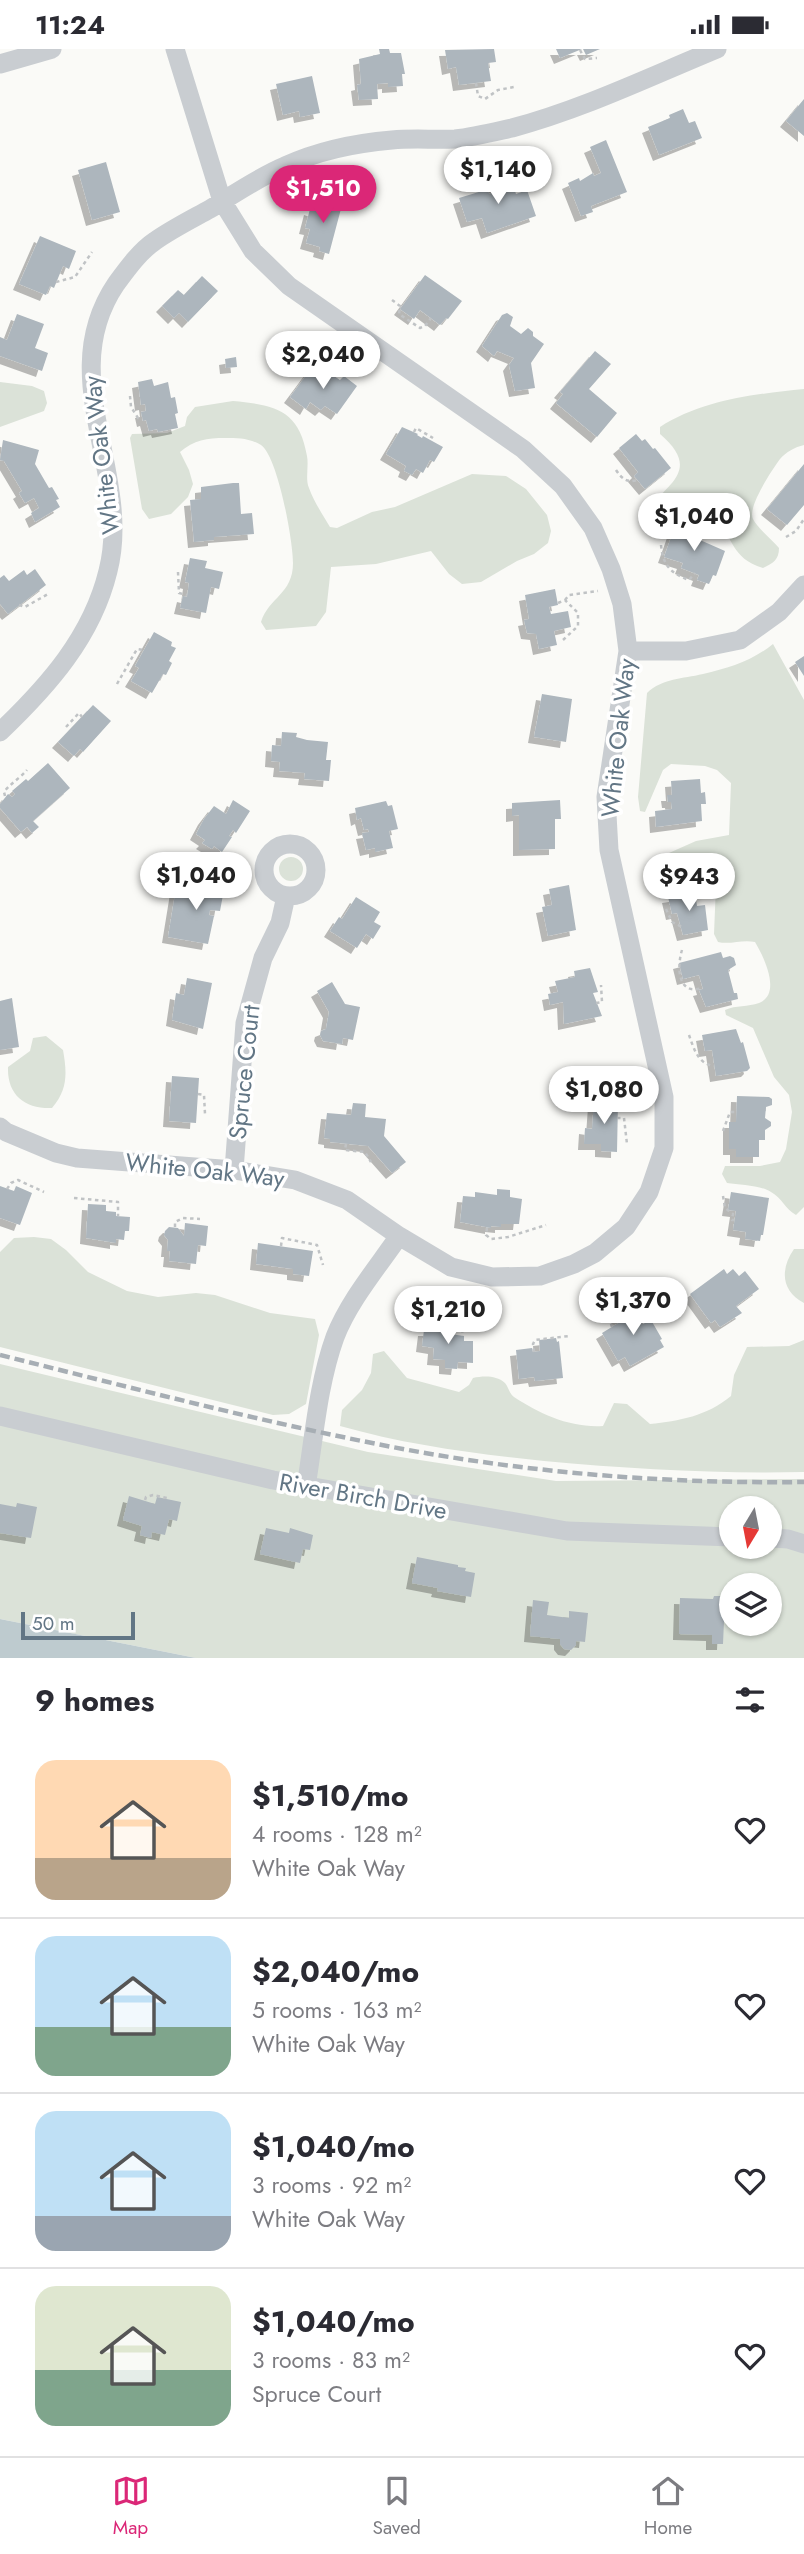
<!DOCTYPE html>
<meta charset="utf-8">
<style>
body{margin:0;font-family:Jost,sans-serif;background:#f2f2f3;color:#2b2b33;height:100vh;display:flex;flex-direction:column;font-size:26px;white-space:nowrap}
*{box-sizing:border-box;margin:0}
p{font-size:23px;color:#7c7c81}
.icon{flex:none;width:38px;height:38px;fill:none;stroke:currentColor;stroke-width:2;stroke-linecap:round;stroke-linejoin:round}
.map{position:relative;height:1609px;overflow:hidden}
.details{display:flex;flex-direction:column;background:#fff;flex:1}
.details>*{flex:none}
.needle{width:46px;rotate:190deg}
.controls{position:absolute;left:719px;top:1447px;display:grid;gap:14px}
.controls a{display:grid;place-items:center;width:63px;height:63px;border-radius:50%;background:#fff;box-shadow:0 2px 5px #0004;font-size:35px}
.scale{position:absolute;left:21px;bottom:18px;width:114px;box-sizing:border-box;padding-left:7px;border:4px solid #627685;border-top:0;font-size:19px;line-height:24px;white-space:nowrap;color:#627685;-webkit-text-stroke:5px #fff;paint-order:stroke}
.price{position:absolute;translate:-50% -60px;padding:0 16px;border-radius:24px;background:#fff;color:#222;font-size:23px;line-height:46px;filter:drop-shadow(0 2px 4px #0008)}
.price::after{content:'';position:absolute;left:50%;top:42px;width:21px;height:16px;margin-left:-10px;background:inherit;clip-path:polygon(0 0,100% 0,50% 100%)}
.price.active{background:#db2777;color:#fff}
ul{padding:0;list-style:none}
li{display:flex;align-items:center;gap:21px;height:175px;padding:0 35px}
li+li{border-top:2px solid #e1e1e2}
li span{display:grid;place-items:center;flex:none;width:196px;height:140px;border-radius:21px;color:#555}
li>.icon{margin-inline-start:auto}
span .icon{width:84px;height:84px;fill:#fffc;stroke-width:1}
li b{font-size:30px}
h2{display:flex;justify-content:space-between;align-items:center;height:84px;padding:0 35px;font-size:30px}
.status{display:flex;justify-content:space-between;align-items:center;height:49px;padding:0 35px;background:#fff;direction:ltr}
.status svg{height:19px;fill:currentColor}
.dock{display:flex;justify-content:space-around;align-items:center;height:98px;border-top:2px solid #e1e1e2;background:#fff;font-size:19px;color:#7c7c81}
.dock a{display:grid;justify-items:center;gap:4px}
.dock .active{color:#db2777}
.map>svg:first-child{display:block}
.green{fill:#dbe2d8;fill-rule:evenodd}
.water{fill:#becbcf}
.building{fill:#adb6bd;filter:url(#shadow)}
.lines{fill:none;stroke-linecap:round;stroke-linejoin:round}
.path{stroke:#c0c3c5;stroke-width:2.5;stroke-dasharray:3.5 3.5;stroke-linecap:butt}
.minor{stroke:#c9cdd1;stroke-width:19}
.rail{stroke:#a7aeb4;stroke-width:4.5;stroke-dasharray:10 5;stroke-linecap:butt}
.labels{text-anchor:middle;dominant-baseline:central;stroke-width:7;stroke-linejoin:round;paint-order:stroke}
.street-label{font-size:24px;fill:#627685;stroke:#fff}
</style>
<div class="status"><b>11:24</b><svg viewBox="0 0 49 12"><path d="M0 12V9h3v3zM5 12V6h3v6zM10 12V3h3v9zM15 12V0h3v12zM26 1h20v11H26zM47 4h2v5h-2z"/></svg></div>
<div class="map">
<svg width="804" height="1609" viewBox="0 0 804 1609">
<defs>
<filter id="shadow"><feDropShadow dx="-6" dy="6" stdDeviation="0" flood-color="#0004"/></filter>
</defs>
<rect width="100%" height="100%" fill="#fafaf7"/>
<path class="green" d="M0 333 32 337 44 342 47 354 44 362 0 378Z
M804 340V396C795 398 786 403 780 410 772 421 747 458 753 470 758 480 772 490 779 499 779 511 773 514 763 519 730 509 735 488 713 469 697 456 676 468 658 463 655 461 652 459 649 457 676 431 697 417 660 385V378C702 351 755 345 804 340Z
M233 352C274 356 299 360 307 407 309 417 305 430 309 439 314 453 323 466 330 478L337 479 372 463 395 458 472 425 506 427 526 440 547 466 551 482 548 494 534 505 517 512 481 533 462 535 449 525 431 502 376 515 331 518 326 563 316 577 266 581 261 573C269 548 293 545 293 514 293 492 278 408 261 396 249 389 238 389 225 389 207 389 194 391 180 403L189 421 193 435 188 448 171 465 149 470 142 460 130 389 132 385 167 384 185 377 187 368 195 358Z
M773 595 804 651V1158L796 1166C785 1160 782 1149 771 1143 760 1136 740 1136 727 1134L722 1125 725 1117H760L780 1113 786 1100 792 1063 789 1046 774 1028 753 979 726 966 725 961C736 956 748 958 759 954 782 945 764 908 755 893 742 890 731 896 718 893L714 885 716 836 708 830 686 835C672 827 667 820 669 804L696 792 729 786 731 734 717 721 705 717 671 715 663 721 645 763 640 762 638 748 647 644C663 629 682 630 703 625 729 619 752 612 773 595Z
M279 820a12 12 0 1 1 24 0a12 12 0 1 1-24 0Z
M46 987 63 1001C67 1024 68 1040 52 1059 25 1060 7 1046 8 1018L30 1002 33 989Z
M34 1188 51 1190 66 1201 88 1223 127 1242 158 1248 196 1244 215 1246 270 1264 315 1270 319 1286 306 1355 289 1365 273 1366 0 1298V1203L14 1189Z
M794 1200H804V1254C781 1242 780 1220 794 1200Z
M804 1291V1423C716 1425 632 1420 544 1412 476 1405 407 1396 340 1377L342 1361 362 1341 371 1324 373 1305 384 1302 407 1329 459 1343 469 1336 473 1329C483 1327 496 1326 505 1334 509 1339 509 1344 514 1348 540 1365 570 1379 603 1377L614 1354 627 1355 650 1375C679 1372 707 1367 731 1347L734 1326 747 1298 789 1297Z
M0 1315 368 1403 556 1432 804 1430V1609H196L0 1570ZM732 1460H770V1498H732ZM732 1536H770V1575H732Z"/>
<path class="water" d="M0 1570 196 1609H0Z"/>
<path class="building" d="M379 0H389L390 4H401L405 25H402L403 37 388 38V34L377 35 378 50 359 51 357 36 361 35 359 10 380 5Z
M494 0 496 13 488 14 491 32 459 36 456 18 448 20 445 1Z
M556 0H582L560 9Z
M583 0H600L586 6Z
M312 27 320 64 300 68 299 62 283 66 276 35Z
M804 50V87L786 72Z
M683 60 689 74 695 72 702 89 659 106 648 78 670 69 669 66Z
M606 91 627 143 591 157 593 163 581 167 568 134 579 129 580 132 593 124 594 127 601 124 590 98Z
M106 113 120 163 92 171 78 121Z
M510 126 516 145 527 141 536 167 487 184 482 169 467 173 459 149 482 142 488 141 489 145 495 143 491 131Z
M319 150 342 156 329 205 319 202 320 198 306 194 310 180 305 179 310 160 316 162Z
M40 187 76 202 69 220 63 217 54 239 50 237 46 246 19 235Z
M425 226 462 252 448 270 446 269 440 276 420 261 414 270 400 260Z
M202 227 218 242 188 273 179 264 174 269 162 257 178 241 184 246Z
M507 264 513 268 510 277 521 285 528 279 533 283V287L544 295 531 314 535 339 515 342 509 316 514 309 497 302 494 307 482 297 502 266Z
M17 265 44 275 35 299 48 304 42 322 0 307V288L7 291Z
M595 302 611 315 589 340 617 364 597 388 556 354 563 345 560 343Z
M236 308 237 318 226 319 225 310Z
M313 317 323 325 325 321 340 331 344 327 357 337 337 365 325 357 321 361 310 353 306 360 290 348Z
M152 330 154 337 168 333 171 349 175 348 178 364 175 365 178 379 158 383 157 380 149 382 146 371 143 372 141 363 146 362 145 355 141 356 138 333Z
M402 378 418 385 417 386 422 389 423 387 443 398 434 413 430 411 423 424 416 420 412 426 404 422 406 417 386 405Z
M636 385 642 392 645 390 653 400 655 399 671 419 645 440 634 427 638 423 619 399Z
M3 391 39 401 35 415 49 439 52 438 59 450 56 451 60 458 35 473 31 464 39 459 34 449 25 454 19 444 22 442 4 412 0 411Z
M804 415V456L787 476 767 460Z
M233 434H239L241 465 252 464 254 485 214 488V491L194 493 190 451 201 450V438Z
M681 472 699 478 694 492 699 493 700 491 725 502 716 527 713 526 709 535 697 531 699 526 681 519 683 514 664 508 673 483 677 484Z
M190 509 207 512 205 519 223 523 219 540 211 538 206 564 180 559 183 547 187 548 189 534 185 533Z
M35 520 46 536 8 565 0 555V529L4 526 9 532 24 521 27 526Z
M555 540 558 556 549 558 551 565 568 562 571 578 554 582 557 596 539 600 536 585 527 584 524 571 529 570 525 546Z
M154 583 172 593 171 597 176 599 169 612 172 614 166 626 163 625 152 644 131 632 139 619 135 617Z
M804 607V627L795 613Z
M542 645 572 650 566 693 534 688Z
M93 656 111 672 83 703 80 700 74 707 58 693Z
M282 683 297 684 296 688 307 691 328 693 326 711H331L329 732 304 730 305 724 279 722 280 713 271 712 272 696 281 697Z
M48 714 70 739 33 772 39 778 32 784 27 778 21 783 0 759V755L8 745 12 748 15 745 12 742 26 730 28 732Z
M700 730 701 744 705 743 706 755H701L702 772 656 778 655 762 672 760 671 753H668L667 746H672L671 732Z
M233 751 250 762 236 784 233 781 229 787 232 788 222 803 214 797 212 800 202 794 205 791 196 785 204 770 214 757 226 765Z
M560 751 561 770H555V800L519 801V766L512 767V754Z
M386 752 388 757 392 756 398 780 389 782 393 799 375 803V799L366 801 362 784 369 783 368 780 364 781 361 769 357 771 355 759Z
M197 831 225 835 220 862 210 861 209 866 214 867 208 895 168 888 176 839 195 842Z
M569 836 576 881 548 887 542 858 552 856 549 840Z
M695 844 697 857 705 856 708 881 683 886 677 864 672 865 668 848Z
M356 848 380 863 374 873 381 877 373 890 366 885 357 899 330 882 339 868 342 870Z
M721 903 723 909 730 907 734 909 736 916 728 921 734 944H737L738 950 706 958 699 941 703 940 699 926 683 930 679 914Z
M590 919 598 943 593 944 602 967 564 975 563 953 550 956 548 945 558 943 555 932 575 928 574 922Z
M187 929 212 934 203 980 172 971 176 944 184 946Z
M332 933 345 955 360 958 353 991 343 989 342 995 323 992 320 986 321 982 326 980 329 963 317 942Z
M12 949 19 998 0 1001V952Z
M736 980 741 994 743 993 750 1019 747 1022 716 1027 712 1001 705 1002 702 986Z
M172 1027 199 1029 196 1074 169 1072Z
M737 1047 769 1048 772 1050V1056L766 1058 765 1069 771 1073V1077L765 1081V1091H759V1108H736V1100H729V1073H736Z
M594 1052 618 1053 617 1103 601 1102V1095H584L585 1079 592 1080Z
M353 1054 366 1055 365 1068 386 1070 384 1087 406 1113 392 1124 368 1097 330 1093V1090L324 1089 327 1064 351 1066Z
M0 1137 14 1142 16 1137 32 1144 20 1176 0 1169Z
M497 1140 510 1141V1148L522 1150 519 1175H501V1178L491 1177V1179L460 1173 463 1147 475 1148V1143L497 1146Z
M731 1143 769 1149 763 1186H761L760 1192 745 1190 746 1183 733 1181 736 1162 728 1161Z
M88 1155 106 1156V1162L116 1163V1167L130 1168 129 1182H125L124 1191 116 1190V1194L86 1189Z
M185 1174 208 1177 206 1197 198 1196 196 1215 169 1212 170 1202H167L168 1191 164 1186 165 1182 169 1178 178 1179 184 1187Z
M258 1194 313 1202 309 1227 293 1225V1220L256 1215Z
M724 1220 727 1225 733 1220 739 1227 745 1222 759 1240 736 1257 742 1264 720 1278 715 1271 711 1274 690 1245Z
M632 1255 643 1275 651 1271 662 1290 660 1291 664 1298 630 1317 625 1308 618 1312 602 1284 620 1273 615 1264Z
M434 1276 451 1278 450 1285 464 1287V1292H473V1314L458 1313 457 1320 445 1319V1311L433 1310 434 1299 422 1297 424 1281H433Z
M556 1289 557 1293 559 1292 563 1329 535 1332 534 1328 519 1330 516 1301 532 1299 533 1303 540 1302 539 1291Z
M129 1447 155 1455 157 1448 181 1453 177 1472 169 1470 165 1486 152 1483 151 1489 140 1486 142 1477 123 1471Z
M17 1454 37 1458 31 1489 0 1484V1455L16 1458Z
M266 1479 289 1484 290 1479 313 1486 310 1501 303 1500 300 1514 260 1505Z
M417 1508 458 1516V1518L466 1519 465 1522 475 1524 471 1548 437 1542 438 1539 412 1534Z
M714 1547H729L728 1572H724L723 1595H712V1586L679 1585 680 1549 713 1550Z
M533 1551 549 1553 547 1566 569 1569V1562L588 1564 585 1593 576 1592V1596L571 1601 564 1600 560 1595V1590L530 1587Z"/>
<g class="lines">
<path class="path" d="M580 1 585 10 597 9
M476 34 478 47 485 50 498 41 514 38
M56 233 75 228 92 203
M392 251 400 257 399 265 420 279 425 277 431 269
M130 347 131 358 138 369 142 368
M414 383 416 379 433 389
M616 421C622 430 627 434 637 431
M786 488 796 482 804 470
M661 496C663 516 670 524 689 531L695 524
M178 523 179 544 187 546
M565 551 569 546 598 542
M558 554 565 551 578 564V577L563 591
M19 556 25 558 48 545
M117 635 137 600 144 601
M66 678 79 664 82 668
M5 747 4 743C10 735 20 729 27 721
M666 860 672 873 682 878
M682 901C677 917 677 947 702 939
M596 954 602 953 601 936
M689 986C694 1000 698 1015 714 1017
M198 1045 204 1046 205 1065
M617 1069H624L627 1095
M723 1082 730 1063H737
M346 1095 345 1101 365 1103 371 1113
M7 1140 11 1134 18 1131 44 1143
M723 1147 725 1159 733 1165 732 1171H734
M74 1149 118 1153V1167
M175 1178V1173L183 1169 200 1170
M487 1179 486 1186 491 1190 508 1188 546 1176
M281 1197 282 1189 317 1196 323 1216
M444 1273 457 1274 462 1279 463 1287
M612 1278 609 1269 611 1264 637 1248
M534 1303 533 1295 535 1291 569 1287
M145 1451 146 1448 153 1446 167 1449"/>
<path class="minor" d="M0 15 52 0
M628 602H686L740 591 779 563 804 536
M0 683C48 637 92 588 108 522 133 425 53 328 116 235 127 220 140 202 155 192 172 180 192 170 210 160 234 145 259 128 285 117 318 102 356 94 392 91 413 89 434 91 455 90 474 88 494 83 512 79 583 60 649 28 717 0
M264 821a26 26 0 1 1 52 0a26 26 0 1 1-52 0Z
M0 1078 6 1083 56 1104 77 1109 234 1121 295 1131 347 1151 399 1187 451 1218 492 1228 540 1227 574 1215 595 1204 626 1178 649 1143 664 1099V1048L609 801 606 748 628 602 622 555 611 520 593 479 563 437 523 400 289 237 253 202 222 152 175 0
M234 1121 245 974 263 909 280 874 286 847
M0 1367 273 1431 567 1482 732 1488
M306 1438C314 1389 318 1335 335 1288 349 1252 377 1219 399 1187
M770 1489 788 1490 804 1495"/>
<path class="rail" d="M0 1306C125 1337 250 1370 377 1395 517 1423 661 1435 804 1433"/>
</g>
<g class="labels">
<g class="street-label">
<text transform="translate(101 406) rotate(-97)">White Oak Way</text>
<text transform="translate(618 689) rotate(-84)">White Oak Way</text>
<text transform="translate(244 1023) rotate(-84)">Spruce Court</text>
<text transform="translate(205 1121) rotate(6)">White Oak Way</text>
<text transform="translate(363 1447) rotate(10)">River Birch Drive</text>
</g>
</g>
</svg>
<div class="controls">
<a><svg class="needle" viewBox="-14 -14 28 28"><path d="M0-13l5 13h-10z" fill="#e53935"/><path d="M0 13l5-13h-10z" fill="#7c7c81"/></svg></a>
<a><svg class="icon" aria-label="layers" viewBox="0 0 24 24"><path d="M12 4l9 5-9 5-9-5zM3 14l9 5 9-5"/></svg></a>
</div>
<div class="scale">50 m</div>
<b class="price" style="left:498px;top:157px">$1,140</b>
<b class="price active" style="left:323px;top:176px">$1,510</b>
<b class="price" style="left:323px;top:342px">$2,040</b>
<b class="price" style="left:694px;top:504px">$1,040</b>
<b class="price" style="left:196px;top:863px">$1,040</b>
<b class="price" style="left:689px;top:864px">$943</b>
<b class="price" style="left:604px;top:1077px">$1,080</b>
<b class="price" style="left:633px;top:1288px">$1,370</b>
<b class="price" style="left:448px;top:1297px">$1,210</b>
</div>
<section class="details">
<h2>9 homes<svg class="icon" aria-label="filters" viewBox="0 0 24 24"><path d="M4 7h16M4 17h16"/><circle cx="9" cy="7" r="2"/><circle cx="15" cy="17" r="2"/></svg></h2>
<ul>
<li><span style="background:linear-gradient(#ffd9b3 70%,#b9a48a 0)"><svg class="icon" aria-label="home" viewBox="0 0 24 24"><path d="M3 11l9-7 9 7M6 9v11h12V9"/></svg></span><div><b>$1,510/mo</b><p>4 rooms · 128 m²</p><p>White Oak Way</p></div><svg class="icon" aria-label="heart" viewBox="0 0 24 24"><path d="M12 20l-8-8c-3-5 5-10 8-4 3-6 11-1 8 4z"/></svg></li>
<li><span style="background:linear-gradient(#bfe0f5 65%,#7fa58c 0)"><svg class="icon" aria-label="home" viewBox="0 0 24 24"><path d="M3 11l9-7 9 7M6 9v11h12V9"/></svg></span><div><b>$2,040/mo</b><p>5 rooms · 163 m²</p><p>White Oak Way</p></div><svg class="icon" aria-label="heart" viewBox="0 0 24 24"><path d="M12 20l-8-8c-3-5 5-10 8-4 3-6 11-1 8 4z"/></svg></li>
<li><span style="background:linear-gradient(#bfe0f5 75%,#9aa5b1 0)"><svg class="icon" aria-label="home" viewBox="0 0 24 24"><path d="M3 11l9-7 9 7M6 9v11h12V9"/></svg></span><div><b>$1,040/mo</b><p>3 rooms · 92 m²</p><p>White Oak Way</p></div><svg class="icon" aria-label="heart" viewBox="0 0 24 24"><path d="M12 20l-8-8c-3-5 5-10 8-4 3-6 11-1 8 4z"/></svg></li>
<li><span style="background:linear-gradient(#dfe7d0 60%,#7fa58c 0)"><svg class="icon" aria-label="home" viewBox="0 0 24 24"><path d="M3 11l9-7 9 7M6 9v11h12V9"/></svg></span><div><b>$1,040/mo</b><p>3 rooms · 83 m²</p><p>Spruce Court</p></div><svg class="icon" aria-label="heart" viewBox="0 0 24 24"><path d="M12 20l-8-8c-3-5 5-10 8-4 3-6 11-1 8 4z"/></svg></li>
</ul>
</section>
<nav class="dock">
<a class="active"><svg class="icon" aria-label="map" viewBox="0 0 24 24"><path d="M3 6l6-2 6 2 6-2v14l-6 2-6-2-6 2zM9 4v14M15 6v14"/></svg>Map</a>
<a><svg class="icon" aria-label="saved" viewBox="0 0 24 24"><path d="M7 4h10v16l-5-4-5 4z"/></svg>Saved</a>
<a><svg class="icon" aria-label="home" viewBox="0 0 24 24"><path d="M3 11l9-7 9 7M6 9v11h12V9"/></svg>Home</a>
</nav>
